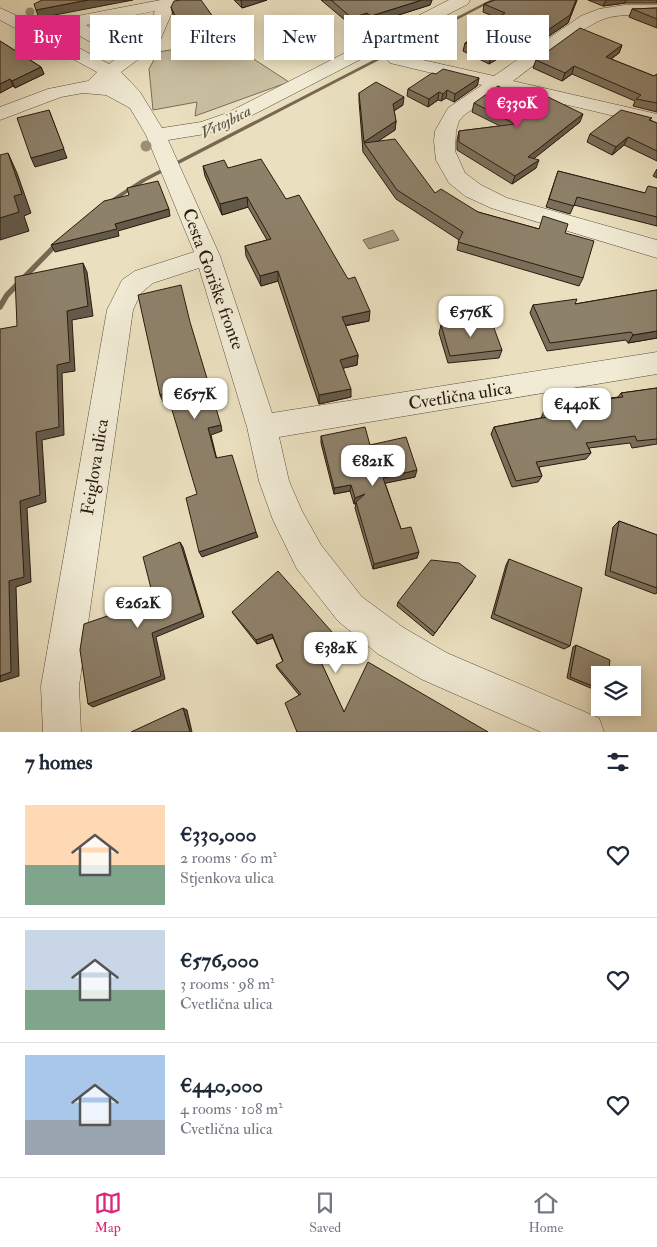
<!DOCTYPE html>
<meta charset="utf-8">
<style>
body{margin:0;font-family:"IM FELL Double Pica",serif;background:#f2f2f3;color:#1f2937;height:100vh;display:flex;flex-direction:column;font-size:19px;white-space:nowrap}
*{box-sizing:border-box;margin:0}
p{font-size:16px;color:#747a83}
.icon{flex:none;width:28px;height:28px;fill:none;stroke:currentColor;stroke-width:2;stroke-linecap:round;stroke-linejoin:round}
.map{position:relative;height:732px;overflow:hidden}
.details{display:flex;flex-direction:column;background:#fff;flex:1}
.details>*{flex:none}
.banner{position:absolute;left:15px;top:15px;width:628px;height:45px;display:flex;gap:10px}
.controls{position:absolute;left:591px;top:666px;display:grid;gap:10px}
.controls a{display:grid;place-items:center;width:50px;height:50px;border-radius:0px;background:#fff;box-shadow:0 2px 12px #0003;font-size:25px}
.price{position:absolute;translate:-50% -42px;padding:0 11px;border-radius:10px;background:#fff;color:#222;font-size:16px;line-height:32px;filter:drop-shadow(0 1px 2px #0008)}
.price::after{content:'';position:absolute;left:50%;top:30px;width:15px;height:11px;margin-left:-8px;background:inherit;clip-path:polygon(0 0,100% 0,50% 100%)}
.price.on{background:#db2777;color:#fff}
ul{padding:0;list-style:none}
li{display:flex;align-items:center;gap:15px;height:125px;padding:0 25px}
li+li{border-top:1px solid #e0e1e3}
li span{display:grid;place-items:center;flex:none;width:140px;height:100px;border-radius:0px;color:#555}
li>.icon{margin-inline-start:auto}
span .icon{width:60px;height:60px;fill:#fffc;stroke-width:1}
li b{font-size:21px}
h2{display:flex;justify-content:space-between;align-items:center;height:60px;padding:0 25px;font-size:21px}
.chip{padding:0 18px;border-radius:0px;background:#fff;box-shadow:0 2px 12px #0003;font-size:18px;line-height:45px}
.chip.on{background:#db2777;color:#fff}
.dock{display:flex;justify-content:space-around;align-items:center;height:70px;border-top:1px solid #e0e1e3;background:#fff;font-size:14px;color:#747a83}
.dock a{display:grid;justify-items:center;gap:2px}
.dock .on{color:#db2777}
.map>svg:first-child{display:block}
.green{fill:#c9bfa1;stroke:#7a6d58}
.water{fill:#a99d83;stroke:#766954}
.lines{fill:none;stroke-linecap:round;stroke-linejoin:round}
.stream{fill:#766954;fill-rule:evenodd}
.minor-casing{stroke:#5a4c3a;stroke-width:1}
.minor{fill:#f1ebd5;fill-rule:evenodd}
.tree{fill:#9b8f76}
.wall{fill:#7a6f5b;stroke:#2a1b0e}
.shaded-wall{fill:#635a4a;stroke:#2a1b0e}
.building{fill:#8e816a;stroke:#2a1b0e}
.labels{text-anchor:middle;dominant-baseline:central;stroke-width:4;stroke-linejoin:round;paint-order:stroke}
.far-water-label{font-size:16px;font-style:italic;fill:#5d4f3d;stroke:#f1ebd5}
.street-label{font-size:18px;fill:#2a1b0e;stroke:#f1ebd5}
</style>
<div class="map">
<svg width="657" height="732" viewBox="0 0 657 732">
<rect width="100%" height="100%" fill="#eae0bf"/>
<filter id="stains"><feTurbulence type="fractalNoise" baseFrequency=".004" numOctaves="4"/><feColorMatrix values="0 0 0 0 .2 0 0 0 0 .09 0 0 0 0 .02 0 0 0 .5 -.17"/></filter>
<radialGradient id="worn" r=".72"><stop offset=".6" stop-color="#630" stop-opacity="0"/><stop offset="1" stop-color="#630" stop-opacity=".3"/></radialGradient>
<path class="green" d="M226 41 289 82 195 116 197 102 153 110 149 69 158 52Z"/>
<path class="water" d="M393 230 399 240 369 249 363 240Z"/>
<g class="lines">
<path class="stream" d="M490 0H495L146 181 110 204H106L105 203 142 179Z
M58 239H60L63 241 9 297 2 309 0 310V301L5 293Z"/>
<defs>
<path id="minor" d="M161 0H195L193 4 174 8 158 45 121 72 140 92 162 128 201 122 227 113 449 0H470L468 4 241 121 205 134 168 140 220 256 272 413 657 352V374L279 437 289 481 302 511 321 545 362 597 404 628 447 653 599 718 604 732H541L421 679 378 654 338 621 297 569 273 520 259 481 247 427 199 268 153 283 141 293 133 310 79 686 81 732H43L41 686 107 310 122 280 135 271 194 252 146 135 130 108 106 95 83 93 61 97 0 120V107L48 89 88 81 97 72 0 20V8L35 24ZM155 11 144 38 130 49 86 25ZM67 29 118 57 109 64 49 32Z
M625 5H657V15C641 15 626 14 610 17 585 23 536 64 513 81L657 114V126L500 89 463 116 459 121 456 131 455 151 465 173 481 185 507 198 657 240V258L491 208 465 196 449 183 436 160 434 141 435 131 448 108 482 85 390 63 387 59 390 55 396 54 494 76 581 16 599 9Z"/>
</defs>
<use href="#minor" class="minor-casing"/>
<use href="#minor" class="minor"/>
</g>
<g class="tree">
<circle cx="30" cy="12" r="4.5"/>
<circle cx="146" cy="146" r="5.5"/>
</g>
<path class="wall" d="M234 0H267L242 8Z
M321 0H432L430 5 370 24 366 21 352 26Z
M495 0H577L568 23 515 59 504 55 489 64 463 51 465 43 485 31 487 24 497 18 483 12 484 4Z
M588 0H657V3H625L603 6Z
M171 7 219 33 193 59 173 15Z
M657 8V28L629 17 632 9Z
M0 41 41 67 44 74 15 88 13 86 0 93Z
M622 45 619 53 611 59 654 76 657 74V112L633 106 635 101 572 74 562 81 533 68 536 60Z
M436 74 479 78 477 86 454 102 446 98 441 101 438 100 428 107 407 96 408 89Z
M359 93 403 105 394 111 396 121 395 130 378 141 435 193 478 212 539 229 565 233 583 278 579 286 457 250 459 240 396 199 363 152 359 101Z
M474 103 535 105 580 122 534 158 536 168 512 184 457 150V140L459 131 500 126 472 112Z
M652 118 650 120 657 123V161L624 145 612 155 587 142 590 134Z
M203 166 228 168 286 199 369 321 345 326 358 355 357 365 343 368 351 397 319 404 278 281 261 286 246 256 245 246 267 240 248 207 222 215 205 176Z
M657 169V178L653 176Z
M558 171 645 193 657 188V226L574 205 570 214 546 207Z
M657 290V338L628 343 626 340 547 351 530 313 533 305 575 304Z
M441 325 502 350 499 358 448 363 439 333Z
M657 388V444L632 448 630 443 589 448 591 453 586 459 539 467 542 476 538 482 512 487 491 434 494 427 541 418 544 411 549 410 552 406 618 397 621 393Z
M321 436 370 445 415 477 385 483 401 529 417 558 373 569 355 508 356 503 354 504 350 491 334 494 321 443Z
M619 521 657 535V593L655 594 605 575 613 527Z
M509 559 570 646 564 649 491 618 506 565Z
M473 581 433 636 397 606 398 602Z
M232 612 332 636 316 652 344 712 488 732H297L299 695 277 668 276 665 283 662 273 638 257 644 235 616Z
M576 645 600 675V692L567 678 573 647Z"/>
<path class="shaded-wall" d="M88 0H133L39 18 36 10Z
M241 0H267L242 8Z
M422 0H432L430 5 370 24 371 16Z
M576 0H577L568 23 515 59 517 51Z
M606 0H626L625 3 603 6Z
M367 13 366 21 352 26V18Z
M218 24 219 33 193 59 191 50Z
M622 45 619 53 604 64 606 57Z
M506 47 504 55 489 64 491 56Z
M574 66 572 74 562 81 565 73Z
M41 67 44 74 15 88 12 81Z
M479 78 477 86 454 102 455 94Z
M10 79 13 86 0 93V84Z
M447 90 446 98 441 101 443 94Z
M439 92 438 100 428 107 429 99Z
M404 97 403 105 392 112 393 104Z
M49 110 67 158 35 167 31 158Z
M583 114 580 122 526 165 528 157Z
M396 121 395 130 368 148 364 142Z
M628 137 624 145 612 155 616 147Z
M8 153 17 173 31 213 24 216 29 231 0 240V218L14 196Z
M539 160 536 168 512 184 515 176Z
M247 197 248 207 222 215 220 204Z
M169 209 170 216 118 231 119 236 55 252 51 245 115 224Z
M83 263 87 272 93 316 72 320 75 371 62 373 64 435 42 440 46 502 27 508 31 582 16 587 19 676 0 682 9 581 20 501 36 432 57 365 67 311Z
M278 271V281L261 286 260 276Z
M370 311 369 321 341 326 342 317Z
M657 331V338L628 343 633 335Z
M358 355 357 365 340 369V360Z
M351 389V397L319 404V395Z
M167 393 170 400 163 402 160 395Z
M221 425 222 431 211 435 218 464 208 428Z
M417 470 415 477 382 484 383 478Z
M351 485 350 491 334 494V488Z
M365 494 364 501 354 504 355 498Z
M256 532 258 537 202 557 199 552Z
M180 542 183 547 204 617 156 637 165 679 93 707 88 704 152 633Z
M419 552 417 558 373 569 374 564Z
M332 632V636L315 653V649Z
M272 634 273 638 257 644 256 640Z
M183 708 187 710 192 732H190Z"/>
<path class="building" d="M42 0H88L36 10 34 4Z
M181 0H201L218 24 191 50 171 7 174 1Z
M331 0H422L371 16 367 13 352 18Z
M495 0H576L570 15 517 51 506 47 491 56 465 43 493 27 487 24 505 13 484 4Z
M657 8V19L632 9Z
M580 28 622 45 606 57 654 76 657 74V103L636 99 641 95 574 66 565 73 536 60Z
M0 41 41 67 12 81 10 79 0 84Z
M443 69 479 78 455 94 447 90 443 94 439 92 429 99 408 89 432 73 436 74Z
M376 82 404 97 393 104 396 121 364 142 359 93Z
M498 86 535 105 546 96 583 114 528 157 539 160 515 176 459 142V131L515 124 474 103Z
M49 110 64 149 31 158 17 118Z
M621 110 652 118 649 120 657 123V151L628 137 616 147 590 134Z
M395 139 435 193 441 189 478 212 539 229 543 216 568 224 565 233 594 241 583 278 458 242 463 232 397 190 364 143Z
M8 153 22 194 14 196 19 212 0 218V155Z
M261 159 286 199 299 195 348 279 355 277 370 311 342 317 358 355 340 360 351 389 319 395 278 271 260 276 245 246 271 239 247 197 220 204 203 166 224 160 228 168Z
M558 171 645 193 648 186 657 188V217L577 197 574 206 549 199Z
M158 181 169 209 115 224 117 229 51 245 104 201 129 195 127 188Z
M83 263 88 306 67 311 70 362 57 365 59 427 36 432 40 495 20 501 24 577 9 581 11 672 0 676V329L17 326 15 277Z
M181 285 190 322 221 425 208 428 216 458 232 455 256 532 199 552 186 498 197 494 167 393 160 395 138 295Z
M657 290V331L633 335 631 332 550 343 533 305 577 299 575 304Z
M491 320 502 350 450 356 441 325Z
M657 388V439L637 441 635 436 586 443 591 453 536 462 542 476 516 481 494 427 547 417 544 411 553 410 552 406 623 397 621 393Z
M365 427 370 445 406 437 417 470 383 478 401 529 411 527 419 552 374 564 356 502 365 494 355 498 351 485 334 488 321 436Z
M619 521 657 535V588L610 571Z
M180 542 202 613 152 633 161 676 88 704 80 650 84 624 154 600 143 557Z
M509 559 582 588 570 646 494 614Z
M431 560 459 563 476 576 435 633 398 602Z
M278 571 332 632 315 649 344 712 368 662 488 732H297L285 703 301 694 276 665 283 661 272 634 256 640 232 612Z
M576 645 610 660 608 675H600V689L570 677Z
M183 708 190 732H131Z"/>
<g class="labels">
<g class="far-water-label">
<text transform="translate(226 122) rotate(-27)">Vrtojbica</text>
</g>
<g class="street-label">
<text transform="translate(213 279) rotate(70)">Cesta Goriške fronte</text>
<text transform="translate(460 396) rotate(-9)">Cvetlična ulica</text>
<text transform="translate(95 467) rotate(-81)">Feiglova ulica</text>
</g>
</g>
<rect width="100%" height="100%" filter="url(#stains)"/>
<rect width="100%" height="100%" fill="url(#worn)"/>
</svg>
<div class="controls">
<a><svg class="icon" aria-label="layers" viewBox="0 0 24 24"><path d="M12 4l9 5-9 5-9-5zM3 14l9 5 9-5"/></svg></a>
</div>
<b class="price on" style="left:517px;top:129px">€330K</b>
<b class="price" style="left:471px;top:338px">€576K</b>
<b class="price" style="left:195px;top:420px">€657K</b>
<b class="price" style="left:577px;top:430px">€440K</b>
<b class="price" style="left:373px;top:487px">€821K</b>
<b class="price" style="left:138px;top:629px">€262K</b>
<b class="price" style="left:336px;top:674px">€382K</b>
<div class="banner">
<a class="chip on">Buy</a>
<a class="chip">Rent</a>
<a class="chip">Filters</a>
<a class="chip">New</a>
<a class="chip">Apartment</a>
<a class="chip">House</a>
</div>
</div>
<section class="details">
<h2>7 homes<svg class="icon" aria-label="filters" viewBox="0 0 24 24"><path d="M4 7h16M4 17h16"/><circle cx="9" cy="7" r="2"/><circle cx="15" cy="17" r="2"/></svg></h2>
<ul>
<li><span style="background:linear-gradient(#ffd9b3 60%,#7fa58c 0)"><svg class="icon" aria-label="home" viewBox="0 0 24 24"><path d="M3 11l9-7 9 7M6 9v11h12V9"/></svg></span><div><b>€330,000</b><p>2 rooms · 60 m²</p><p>Stjenkova ulica</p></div><svg class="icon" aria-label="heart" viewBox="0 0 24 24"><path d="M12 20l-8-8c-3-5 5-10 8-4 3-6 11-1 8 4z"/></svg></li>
<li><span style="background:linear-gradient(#c9d6e8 60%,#7fa58c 0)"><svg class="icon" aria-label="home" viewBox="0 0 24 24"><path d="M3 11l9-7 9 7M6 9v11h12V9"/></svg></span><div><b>€576,000</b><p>3 rooms · 98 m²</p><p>Cvetlična ulica</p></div><svg class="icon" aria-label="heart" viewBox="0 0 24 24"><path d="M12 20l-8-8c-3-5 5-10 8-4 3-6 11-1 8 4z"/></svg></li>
<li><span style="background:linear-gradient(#a9c7e8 65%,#9aa5b1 0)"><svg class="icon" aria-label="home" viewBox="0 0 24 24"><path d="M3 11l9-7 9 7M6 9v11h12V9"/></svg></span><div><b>€440,000</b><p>4 rooms · 108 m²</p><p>Cvetlična ulica</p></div><svg class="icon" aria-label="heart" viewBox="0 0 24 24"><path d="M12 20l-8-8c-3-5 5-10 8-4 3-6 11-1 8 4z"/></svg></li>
</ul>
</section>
<nav class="dock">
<a class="on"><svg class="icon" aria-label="map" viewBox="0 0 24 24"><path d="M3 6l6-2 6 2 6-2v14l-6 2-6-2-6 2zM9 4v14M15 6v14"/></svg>Map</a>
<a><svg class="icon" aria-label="saved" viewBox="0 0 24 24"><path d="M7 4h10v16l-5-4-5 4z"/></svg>Saved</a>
<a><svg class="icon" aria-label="home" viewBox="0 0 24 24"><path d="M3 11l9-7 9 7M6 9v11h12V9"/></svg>Home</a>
</nav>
